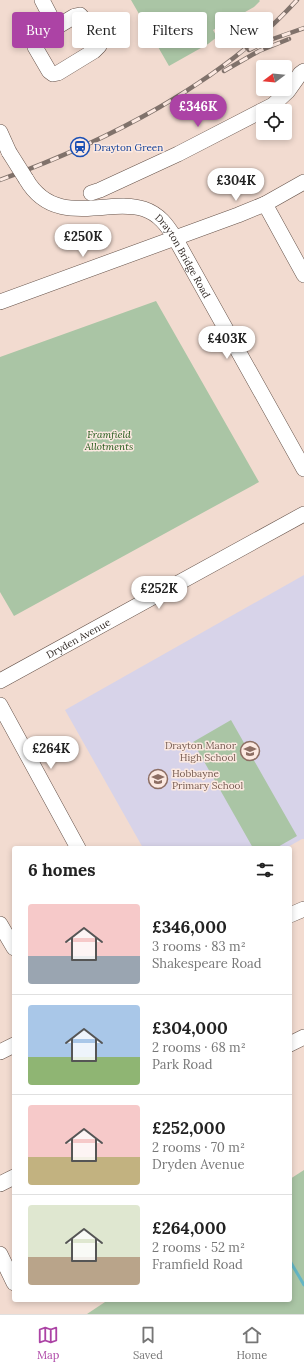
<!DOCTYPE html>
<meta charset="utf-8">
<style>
body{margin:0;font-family:Lora,serif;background:#f2f2f2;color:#222;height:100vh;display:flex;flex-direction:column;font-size:15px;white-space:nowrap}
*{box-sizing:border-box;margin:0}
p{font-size:13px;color:#767676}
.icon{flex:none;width:22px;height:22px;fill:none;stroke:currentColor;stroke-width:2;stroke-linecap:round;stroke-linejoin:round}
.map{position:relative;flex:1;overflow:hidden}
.details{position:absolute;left:12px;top:846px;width:280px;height:456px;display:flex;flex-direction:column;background:#fff;border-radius:4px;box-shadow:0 2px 6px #0003}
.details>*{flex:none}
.guide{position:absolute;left:12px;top:12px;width:280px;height:36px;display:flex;gap:8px}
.needle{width:26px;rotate:254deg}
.tools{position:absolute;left:256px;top:60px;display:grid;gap:8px}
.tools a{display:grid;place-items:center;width:36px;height:36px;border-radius:4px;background:#fff;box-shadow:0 2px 6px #0003;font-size:20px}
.price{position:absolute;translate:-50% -34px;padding:0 9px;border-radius:14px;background:#fff;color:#222;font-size:13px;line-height:26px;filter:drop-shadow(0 1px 2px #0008)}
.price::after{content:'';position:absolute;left:50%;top:24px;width:12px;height:9px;margin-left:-6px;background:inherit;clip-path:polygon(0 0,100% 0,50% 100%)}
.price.selected{background:#ac43a5;color:#fff}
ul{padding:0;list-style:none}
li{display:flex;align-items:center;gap:12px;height:100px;padding:0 16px}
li+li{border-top:1px solid #e0e0e0}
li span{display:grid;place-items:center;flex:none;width:112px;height:80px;border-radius:4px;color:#555}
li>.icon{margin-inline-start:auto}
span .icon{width:48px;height:48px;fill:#fffc;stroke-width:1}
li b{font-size:17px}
h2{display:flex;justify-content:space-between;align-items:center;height:48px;padding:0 16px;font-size:17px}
.tag{padding:0 14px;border-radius:4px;background:#fff;box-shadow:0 2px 6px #0003;font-size:14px;line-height:36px}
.tag.selected{background:#ac43a5;color:#fff}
.menu{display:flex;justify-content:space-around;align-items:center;height:56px;border-top:1px solid #e0e0e0;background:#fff;font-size:11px;color:#767676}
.menu a{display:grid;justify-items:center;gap:2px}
.menu .selected{color:#ac43a5}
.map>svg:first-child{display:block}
.education{fill:#d7d3e9}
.green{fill:#aac5a5}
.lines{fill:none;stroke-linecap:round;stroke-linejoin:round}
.stream{stroke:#64b6c4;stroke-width:3}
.minor-casing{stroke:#66534a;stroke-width:16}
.minor{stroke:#fff;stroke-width:15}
.rail-casing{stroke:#80726b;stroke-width:4.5}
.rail{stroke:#fce9e1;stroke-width:3;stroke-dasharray:9;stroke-linecap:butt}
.minor-bridge-casing{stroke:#66534a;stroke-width:16;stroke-linecap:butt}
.minor-bridge{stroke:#fff;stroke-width:15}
.labels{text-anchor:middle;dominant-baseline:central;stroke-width:3;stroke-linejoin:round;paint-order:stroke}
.transit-label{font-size:10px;fill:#164399;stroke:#fce9e1;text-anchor:start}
.street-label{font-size:10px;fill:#2f2723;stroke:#fce9e1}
.park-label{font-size:10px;font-style:italic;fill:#1f5615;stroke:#fce9e1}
.education-label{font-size:10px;fill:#785e54;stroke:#fce9e1;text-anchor:end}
</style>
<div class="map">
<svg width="304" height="1314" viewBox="0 0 304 1314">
<rect width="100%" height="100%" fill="#f2dbd0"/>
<path class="education" d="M304 575V839H302L286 848H143L65 710Z"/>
<path class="green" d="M131 0H259L260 1 254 7 213 30 217 37 208 44 169 66Z
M156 301 259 482 14 616 0 592V357Z
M231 720 297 836 276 848H253L193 742Z
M304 1170V1314H87L108 1300H290V1179Z"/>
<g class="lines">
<path class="stream" d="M290 1261 304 1285"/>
<defs>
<g id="minor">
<path d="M42 0 56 27"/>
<path d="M80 15C88 23 96 36 99 46L94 51 58 73 53 74 49 71 35 47 34 42 38 38 75 16Z"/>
<path d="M0 132 9 152"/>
<path id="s1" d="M26 179C45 212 74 210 107 207 119 206 132 205 144 209 159 214 167 225 175 238L304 469"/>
<path d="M91 193 100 190 178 154 273 105 288 91 300 74 304 71"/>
<path d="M265 204 304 275"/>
<path d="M0 302 238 215 265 204 304 182"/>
<path id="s2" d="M0 681 304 514"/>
<path d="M0 705 78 848"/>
<path d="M290 915 304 909"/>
<path d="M0 924 14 948"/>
<path d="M290 1044 304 1037"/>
<path d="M0 1052 14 1045"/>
<path d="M0 1184 14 1177"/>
<path d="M0 1254 14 1283"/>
</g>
</defs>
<use href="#minor" class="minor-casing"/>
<use href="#minor" class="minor"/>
<defs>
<path id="rail" d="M249 50 267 41 304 28
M224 71 259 51 289 39
M0 180C105 142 221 84 297 0"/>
</defs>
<use href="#rail" class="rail-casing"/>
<use href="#rail" class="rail"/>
<defs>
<path id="minor-bridge" d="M9 152 26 179"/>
</defs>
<use href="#minor-bridge" class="minor-bridge-casing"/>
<use href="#minor-bridge" class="minor-bridge"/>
</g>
<defs>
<symbol id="station-ring" viewBox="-11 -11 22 22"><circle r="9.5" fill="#fce9e1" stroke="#1a4fb4" stroke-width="1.5"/><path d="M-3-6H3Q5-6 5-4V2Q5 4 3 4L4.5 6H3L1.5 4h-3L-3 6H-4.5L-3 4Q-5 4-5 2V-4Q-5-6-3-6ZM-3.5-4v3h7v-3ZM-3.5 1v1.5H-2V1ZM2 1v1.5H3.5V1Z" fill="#1a4fb4"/></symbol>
<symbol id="school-ring" viewBox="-11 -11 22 22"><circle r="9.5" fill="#fce9e1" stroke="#8d6e63" stroke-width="1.5"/><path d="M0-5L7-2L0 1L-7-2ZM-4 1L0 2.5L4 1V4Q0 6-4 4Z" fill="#8d6e63"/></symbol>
</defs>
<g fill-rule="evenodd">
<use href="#station-ring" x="69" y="136" width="22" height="22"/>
<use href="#school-ring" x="239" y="740" width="22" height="22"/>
<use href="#school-ring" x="147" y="768" width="22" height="22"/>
</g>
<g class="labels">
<g class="transit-label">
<text x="94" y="147">Drayton Green</text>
</g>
<g class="street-label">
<text stroke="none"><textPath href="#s1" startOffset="192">Drayton Bridge Road</textPath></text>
<text stroke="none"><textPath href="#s2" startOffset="89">Dryden Avenue</textPath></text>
</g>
<g class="park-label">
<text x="109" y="434">Framfield<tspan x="109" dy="12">Allotments</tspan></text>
</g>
<g class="education-label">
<text x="236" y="745">Drayton Manor<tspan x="236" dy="12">High School</tspan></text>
<text x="172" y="773" text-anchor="start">Hobbayne<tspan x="172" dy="12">Primary School</tspan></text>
</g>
</g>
</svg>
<div class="tools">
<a><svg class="needle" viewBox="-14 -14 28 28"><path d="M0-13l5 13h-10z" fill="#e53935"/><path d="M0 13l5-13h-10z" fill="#767676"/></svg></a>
<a><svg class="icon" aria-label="locate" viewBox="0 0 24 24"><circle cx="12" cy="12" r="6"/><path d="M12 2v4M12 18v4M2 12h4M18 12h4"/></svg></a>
</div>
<b class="price selected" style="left:198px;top:128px">£346K</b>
<b class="price" style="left:236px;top:202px">£304K</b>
<b class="price" style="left:83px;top:258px">£250K</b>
<b class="price" style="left:227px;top:360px">£403K</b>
<b class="price" style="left:159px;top:610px">£252K</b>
<b class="price" style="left:51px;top:770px">£264K</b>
<div class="guide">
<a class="tag selected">Buy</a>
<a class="tag">Rent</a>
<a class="tag">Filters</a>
<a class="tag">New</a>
</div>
<section class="details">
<h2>6 homes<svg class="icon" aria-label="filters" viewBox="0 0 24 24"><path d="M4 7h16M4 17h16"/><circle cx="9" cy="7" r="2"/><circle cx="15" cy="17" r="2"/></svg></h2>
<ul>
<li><span style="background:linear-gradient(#f6c9c9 65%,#9aa5b1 0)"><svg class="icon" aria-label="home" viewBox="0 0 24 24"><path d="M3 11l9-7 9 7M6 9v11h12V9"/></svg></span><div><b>£346,000</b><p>3 rooms · 83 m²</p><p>Shakespeare Road</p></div></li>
<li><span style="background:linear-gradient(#a9c7e8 65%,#8fb573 0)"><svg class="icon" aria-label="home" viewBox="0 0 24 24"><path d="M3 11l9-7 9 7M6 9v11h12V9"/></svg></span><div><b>£304,000</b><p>2 rooms · 68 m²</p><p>Park Road</p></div></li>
<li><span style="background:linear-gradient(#f6c9c9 65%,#c2b280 0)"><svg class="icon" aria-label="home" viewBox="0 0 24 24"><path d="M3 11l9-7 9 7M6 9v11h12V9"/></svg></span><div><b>£252,000</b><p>2 rooms · 70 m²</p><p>Dryden Avenue</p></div></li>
<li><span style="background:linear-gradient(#dfe7d0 65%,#b9a48a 0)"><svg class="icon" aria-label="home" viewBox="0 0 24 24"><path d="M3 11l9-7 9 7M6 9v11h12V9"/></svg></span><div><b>£264,000</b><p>2 rooms · 52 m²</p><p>Framfield Road</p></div></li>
</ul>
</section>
</div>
<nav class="menu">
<a class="selected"><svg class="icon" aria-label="map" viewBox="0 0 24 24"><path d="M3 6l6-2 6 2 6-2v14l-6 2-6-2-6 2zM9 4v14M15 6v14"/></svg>Map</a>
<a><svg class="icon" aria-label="saved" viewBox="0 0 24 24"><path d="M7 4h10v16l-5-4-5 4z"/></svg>Saved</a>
<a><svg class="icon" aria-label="home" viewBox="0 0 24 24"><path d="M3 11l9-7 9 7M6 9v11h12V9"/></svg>Home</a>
</nav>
